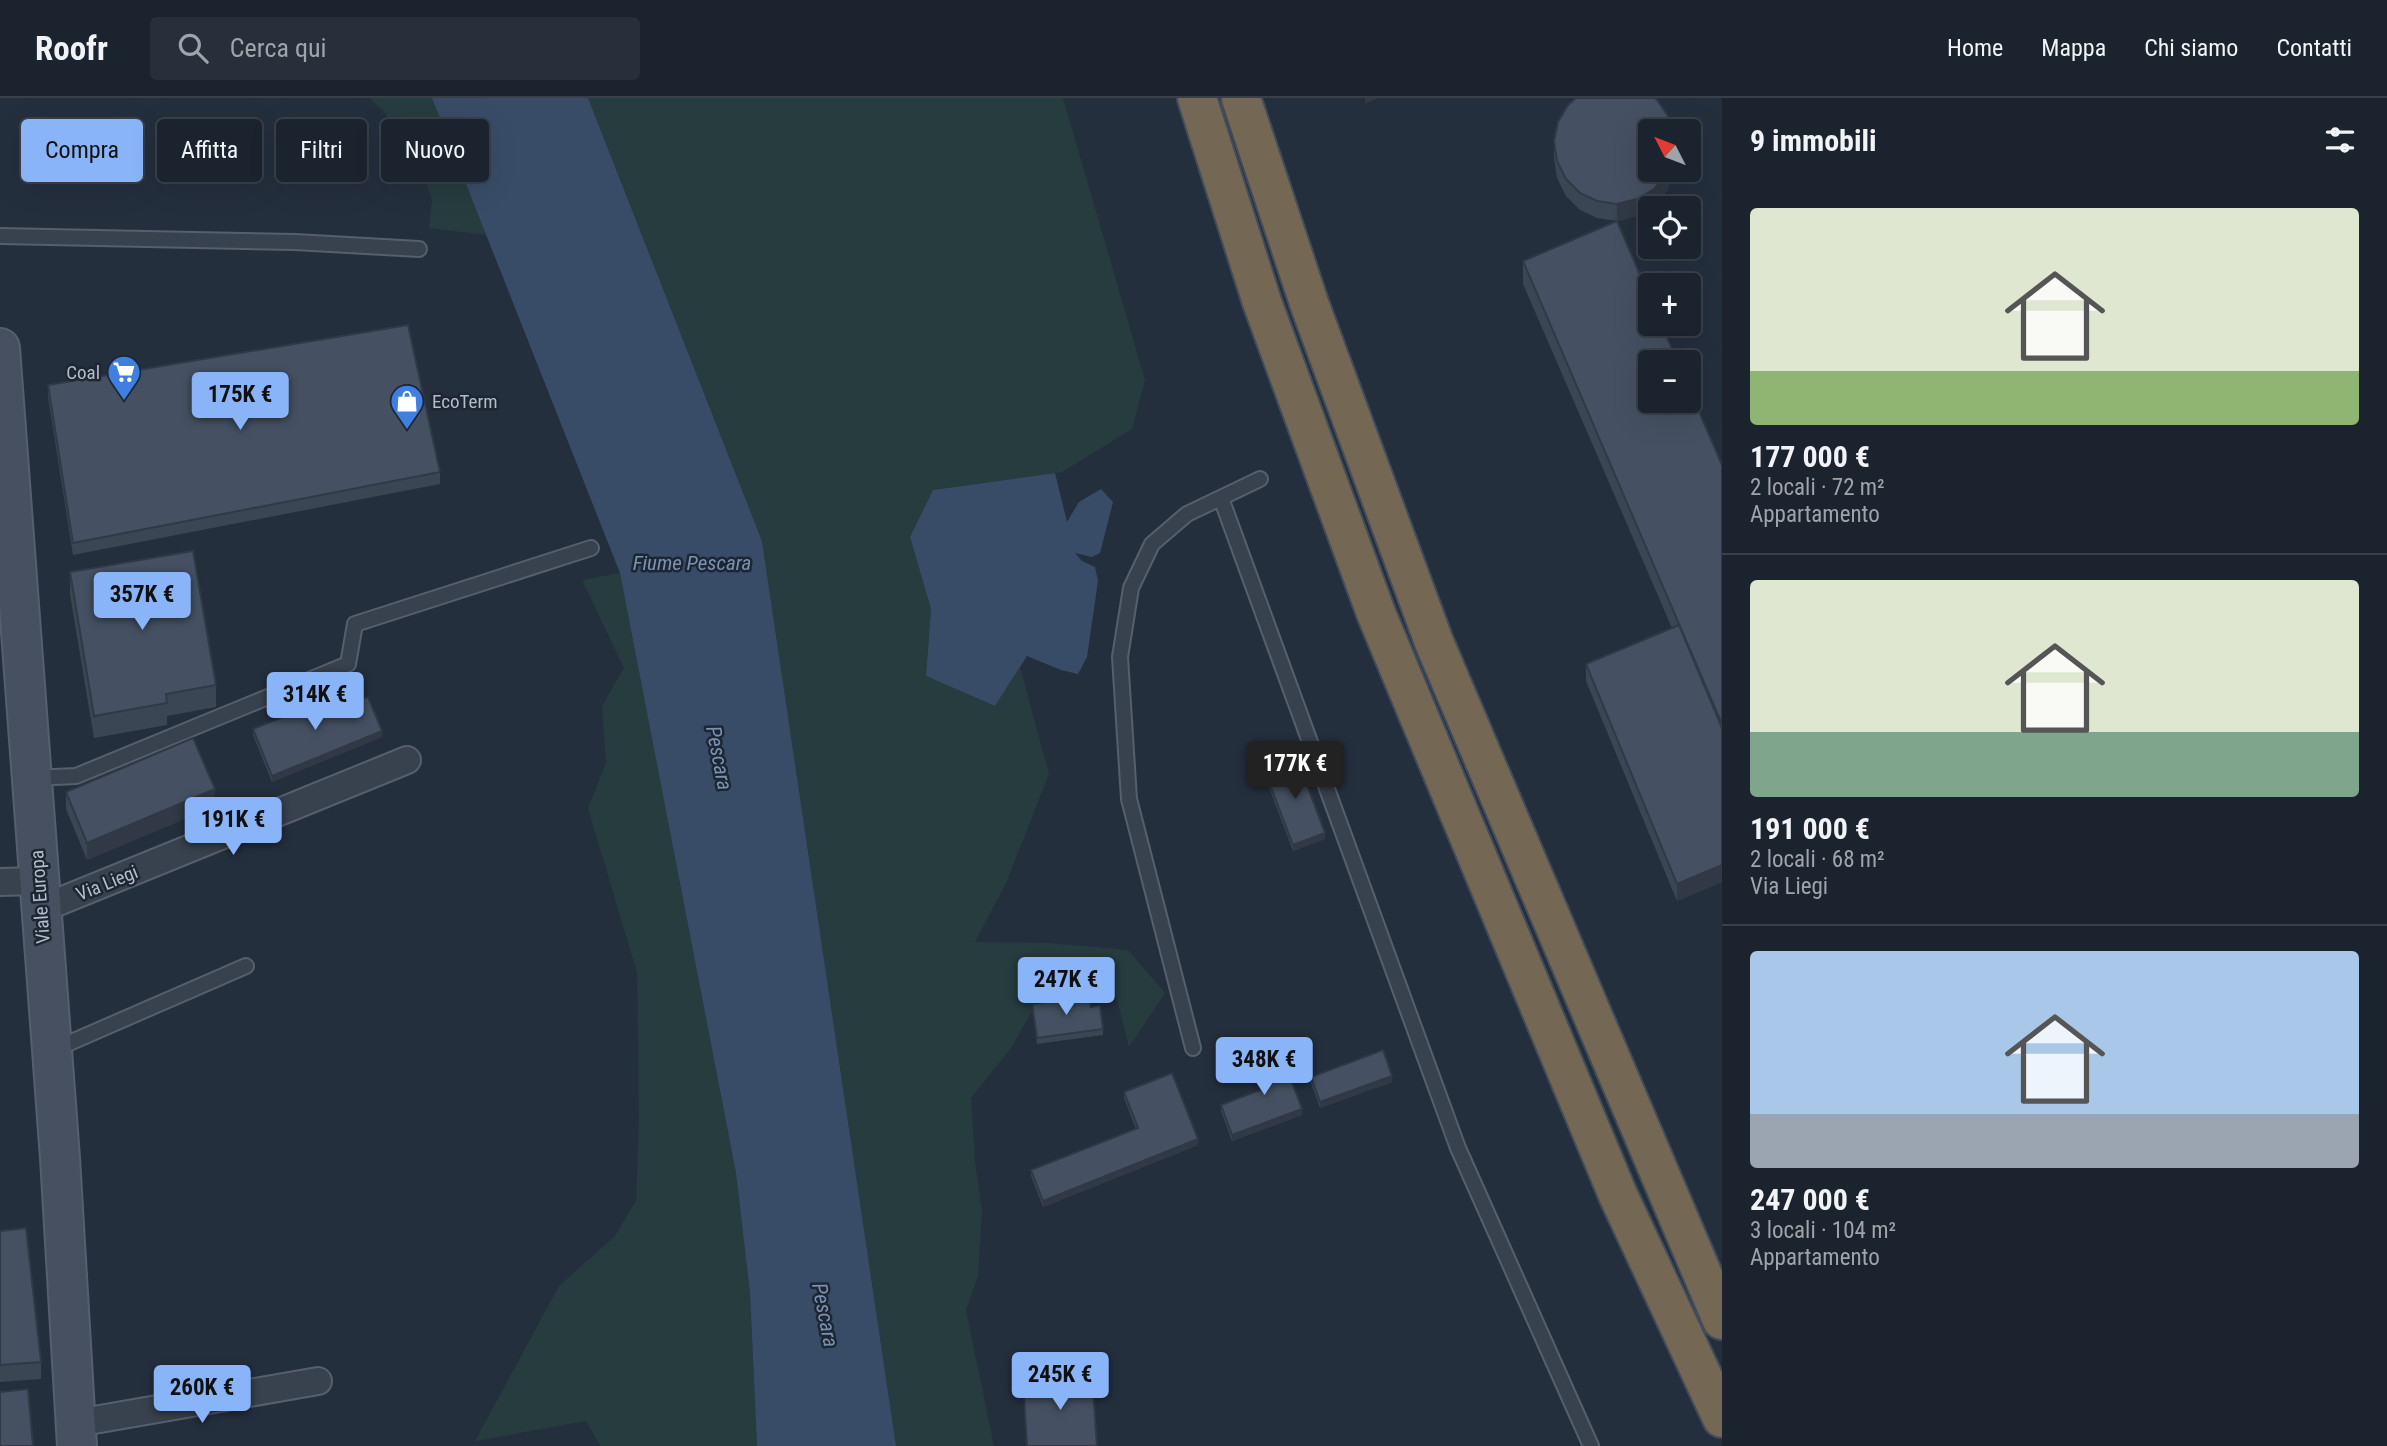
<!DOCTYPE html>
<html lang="it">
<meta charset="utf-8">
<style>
body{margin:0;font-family:"Roboto Condensed",sans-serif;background:#282f3a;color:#f1f3f6;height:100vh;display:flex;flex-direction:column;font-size:26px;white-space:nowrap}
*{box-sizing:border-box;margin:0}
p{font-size:23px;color:#a0a4aa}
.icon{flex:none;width:38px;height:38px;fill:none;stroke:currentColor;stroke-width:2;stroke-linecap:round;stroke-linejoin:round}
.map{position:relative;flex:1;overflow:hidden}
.side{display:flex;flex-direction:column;background:#1b232e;width:665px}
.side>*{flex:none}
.banner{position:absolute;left:21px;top:21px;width:665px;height:63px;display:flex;gap:14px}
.needle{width:46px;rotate:312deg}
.fabs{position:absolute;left:1638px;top:21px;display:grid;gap:14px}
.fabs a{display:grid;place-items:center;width:63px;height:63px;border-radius:7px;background:#1b232e;box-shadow:0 7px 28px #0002,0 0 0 2px #39404a;font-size:35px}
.price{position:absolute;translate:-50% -60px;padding:0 16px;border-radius:7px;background:#8ab4f8;color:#111;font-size:23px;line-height:46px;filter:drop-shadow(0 2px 4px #0008)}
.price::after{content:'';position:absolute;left:50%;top:42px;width:21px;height:16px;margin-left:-10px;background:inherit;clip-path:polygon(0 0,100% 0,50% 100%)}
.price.on{background:#222;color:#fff}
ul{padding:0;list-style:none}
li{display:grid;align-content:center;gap:14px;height:371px;padding:0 28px}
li+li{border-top:2px solid #39404a}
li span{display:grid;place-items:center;height:217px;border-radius:7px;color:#555}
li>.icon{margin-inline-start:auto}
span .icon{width:126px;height:126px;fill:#fffc;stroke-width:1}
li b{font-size:30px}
h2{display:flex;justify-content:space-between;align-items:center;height:84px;padding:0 28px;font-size:30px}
.tag{padding:0 24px;border-radius:7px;background:#1b232e;box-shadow:0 7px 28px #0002,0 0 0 2px #39404a;font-size:24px;line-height:63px}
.tag.on{background:#8ab4f8;color:#111}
header{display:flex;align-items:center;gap:42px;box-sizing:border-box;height:98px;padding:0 35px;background:#1b232e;border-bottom:2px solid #39404a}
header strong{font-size:33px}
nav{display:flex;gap:38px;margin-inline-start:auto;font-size:24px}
.search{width:490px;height:63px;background:#282f3a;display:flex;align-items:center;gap:18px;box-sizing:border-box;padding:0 24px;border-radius:7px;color:#a0a4aa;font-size:26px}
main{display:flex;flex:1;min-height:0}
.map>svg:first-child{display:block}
.green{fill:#263c3f}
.water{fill:#394c67}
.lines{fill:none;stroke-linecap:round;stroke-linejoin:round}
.lane-casing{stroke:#565f6c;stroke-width:18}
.street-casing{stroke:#565f6c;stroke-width:30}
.secondary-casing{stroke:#565f6c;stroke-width:42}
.highway-casing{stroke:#434c59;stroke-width:42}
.lane{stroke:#38414e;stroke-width:14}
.street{stroke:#38414e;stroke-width:26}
.secondary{stroke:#465061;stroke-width:38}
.highway{stroke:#746855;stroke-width:38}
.wall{fill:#3b4654}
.shaded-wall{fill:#303945}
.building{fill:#455162;stroke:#303945;stroke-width:2}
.labels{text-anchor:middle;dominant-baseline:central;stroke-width:5;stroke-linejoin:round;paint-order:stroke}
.poi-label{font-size:19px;fill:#b4bcc9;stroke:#1d2633;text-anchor:end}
.street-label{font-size:19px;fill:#b4bcc9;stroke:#1d2633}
.water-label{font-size:21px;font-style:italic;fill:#7c92b1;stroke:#1d2633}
</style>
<header>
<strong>Roofr</strong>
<div class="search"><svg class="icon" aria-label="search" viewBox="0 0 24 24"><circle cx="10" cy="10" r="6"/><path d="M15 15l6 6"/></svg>Cerca qui</div>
<nav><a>Home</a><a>Mappa</a><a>Chi siamo</a><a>Contatti</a></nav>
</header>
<main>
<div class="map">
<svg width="1722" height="1348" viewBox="0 0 1722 1348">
<rect width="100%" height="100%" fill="#242f3e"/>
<path class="green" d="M370 0H432L487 137 429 130 432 102 418 61 391 51 395 33 384 14Z
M588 0H1063L1145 282 1132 331 1062 374 933 392 910 439 931 511 926 578 995 608 1020 569 1049 676 1006 785 975 844 1048 845 1128 852 1165 895 1129 949 1112 881 1048 885 1011 950 971 1000 975 1064 982 1113 978 1178 966 1212 994 1348H896L762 443Z
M620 475 736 1075 750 1195 757 1348H600L586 1323 475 1343 559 1188 615 1138 636 1103 639 1020 637 875 588 710 606 665 602 608 624 570 582 482Z"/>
<path class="water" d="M432 0H588L762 443 896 1348H757L750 1195 736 1075 620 475Z
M1055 375 1067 424 1079 404 1101 391 1113 404 1100 455 1092 459 1075 455 1082 463 1095 469 1098 483 1087 559 1078 576 1061 572 1027 558 995 608 926 578 931 511 910 439 933 392Z"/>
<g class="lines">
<defs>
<path id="lane" d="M0 138 295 144 419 151
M1221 400 1458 1050 1591 1348
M33 680 76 678 348 566 355 526 591 450
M1193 950 1129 701 1120 559 1131 490 1152 446 1187 416 1260 381
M53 952 246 868"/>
<path id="street" d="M0 784 39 783
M41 811 407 662
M77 1325 318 1283"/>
<path id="secondary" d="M0 250 60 1060 77 1348"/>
<path id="highway" d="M1197 0 1262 204 1376 515 1618 1097 1722 1320
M1241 0 1309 205 1434 544 1722 1222"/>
</defs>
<use href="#lane" class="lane-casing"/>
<use href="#street" class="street-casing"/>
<use href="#secondary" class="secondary-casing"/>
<use href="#highway" class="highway-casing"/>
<use href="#lane" class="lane"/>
<use href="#street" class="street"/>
<use href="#secondary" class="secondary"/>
<use href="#highway" class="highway"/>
</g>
<path class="wall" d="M1554 43 1650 72H1674V74L1667 93 1654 108 1637 118 1617 123 1597 120 1580 112 1566 98 1557 80 1554 60Z
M1523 163 1722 367V784L1677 803 1586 583V566L1672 530 1523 186Z
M48 287 440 374V386L73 457 48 299Z
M70 474 216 587V609L167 618V627L94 640 70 496Z
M338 608 382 639 272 684 253 637V631Z
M1264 671 1325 741 1293 753 1264 676Z
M66 694 215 708 87 762 66 711Z
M1032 906 1091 909 1103 931V937L1037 946Z
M1253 964 1302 1017 1232 1043 1221 1013V1007L1261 992 1253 969Z
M1311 979 1392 984 1320 1010 1311 985Z
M1124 994 1198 1047 1043 1109 1031 1078V1072L1136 1031 1124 1000Z
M0 1133 41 1264V1281L0 1284Z"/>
<path class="shaded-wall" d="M1365 0H1379L1365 6Z
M1668 72H1674V74L1667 93 1654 108 1637 118 1617 123V106Z
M382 633V639L272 684V678Z
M215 691V708L87 762V745Z
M1325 735V741L1293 753V747Z
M1722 767V784L1677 803V786Z
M1392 978V984L1320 1010V1004Z
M1302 1011V1017L1232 1043V1037Z
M1198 1041V1047L1043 1109V1103Z"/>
<path class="building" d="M1576 0H1654L1657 2 1668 18 1673 33H1650V72H1668L1667 76 1654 91 1637 101 1617 106 1597 103 1580 95 1566 81 1557 63 1554 43 1558 24 1568 7Z
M1617 123 1650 200V226H1661L1678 264H1650V303H1689V290L1722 367V626L1523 163Z
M408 227 440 374 73 445 48 287Z
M193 453 216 587 166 596 167 605 94 618 70 474Z
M1679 527 1722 630V767L1677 786 1586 566Z
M334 598 338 608 368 599 382 633 272 678 253 631Z
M193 640 215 691 87 745 66 694Z
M1296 658 1325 735 1293 747 1264 671Z
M1089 898 1091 909 1100 907 1103 931 1037 940 1032 906Z
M1383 952 1392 978 1320 1004 1311 979Z
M1281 954 1302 1011 1232 1037 1221 1007 1263 991 1253 964Z
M1172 975 1198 1041 1043 1103 1031 1072 1138 1030 1124 994Z
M26 1130 41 1264 0 1267V1133Z
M1092 1277 1097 1348H1027L1023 1281Z
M28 1291 33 1348H0V1294Z"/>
<defs>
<symbol id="supermarket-pin" viewBox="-11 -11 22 30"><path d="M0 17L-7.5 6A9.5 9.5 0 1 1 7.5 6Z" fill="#3f7fe0" stroke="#1d2633"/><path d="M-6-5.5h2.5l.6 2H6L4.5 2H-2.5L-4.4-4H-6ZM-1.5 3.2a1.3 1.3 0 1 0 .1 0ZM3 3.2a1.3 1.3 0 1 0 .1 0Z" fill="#fff"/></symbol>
<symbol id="shop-pin" viewBox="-11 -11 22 30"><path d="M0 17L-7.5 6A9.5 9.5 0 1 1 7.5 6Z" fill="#3f7fe0" stroke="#1d2633"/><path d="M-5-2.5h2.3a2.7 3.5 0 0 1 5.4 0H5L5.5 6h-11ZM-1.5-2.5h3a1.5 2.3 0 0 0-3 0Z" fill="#fff"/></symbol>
</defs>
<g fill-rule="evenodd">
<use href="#supermarket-pin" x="105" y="255" width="38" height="52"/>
<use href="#shop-pin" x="388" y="284" width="38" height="52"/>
</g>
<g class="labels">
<g class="poi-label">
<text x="100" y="274">Coal</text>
<text x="432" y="303" text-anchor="start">EcoTerm</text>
</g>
<g class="street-label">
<text transform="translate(107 785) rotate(-22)">Via Liegi</text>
<text transform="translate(40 799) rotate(-94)">Viale Europa</text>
</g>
<g class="water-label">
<text x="692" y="465">Fiume Pescara</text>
<text transform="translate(719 660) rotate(79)">Pescara</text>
<text transform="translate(825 1217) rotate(79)">Pescara</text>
</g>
</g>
</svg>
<div class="fabs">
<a><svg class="needle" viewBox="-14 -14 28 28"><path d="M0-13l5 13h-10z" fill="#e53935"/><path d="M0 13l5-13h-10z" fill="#a0a4aa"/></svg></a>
<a><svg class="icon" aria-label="locate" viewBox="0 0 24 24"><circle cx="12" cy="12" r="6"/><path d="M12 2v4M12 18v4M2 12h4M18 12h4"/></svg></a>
<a>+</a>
<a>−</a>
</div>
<b class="price" style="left:240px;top:334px">175K €</b>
<b class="price" style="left:142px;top:534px">357K €</b>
<b class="price" style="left:315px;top:634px">314K €</b>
<b class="price on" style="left:1295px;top:703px">177K €</b>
<b class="price" style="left:233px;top:759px">191K €</b>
<b class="price" style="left:1066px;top:919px">247K €</b>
<b class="price" style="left:1264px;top:999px">348K €</b>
<b class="price" style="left:1060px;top:1314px">245K €</b>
<b class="price" style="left:202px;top:1327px">260K €</b>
<div class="banner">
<a class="tag on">Compra</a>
<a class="tag">Affitta</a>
<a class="tag">Filtri</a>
<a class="tag">Nuovo</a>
</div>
</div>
<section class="side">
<h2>9 immobili<svg class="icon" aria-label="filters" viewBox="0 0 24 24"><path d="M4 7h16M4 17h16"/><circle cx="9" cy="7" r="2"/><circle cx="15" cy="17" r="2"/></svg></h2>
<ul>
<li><span style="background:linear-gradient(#dfe7d0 75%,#8fb573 0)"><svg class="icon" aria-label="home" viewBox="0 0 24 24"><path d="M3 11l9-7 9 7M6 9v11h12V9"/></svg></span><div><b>177 000 €</b><p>2 locali · 72 m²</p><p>Appartamento</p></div></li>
<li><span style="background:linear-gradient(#dfe7d0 70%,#7fa58c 0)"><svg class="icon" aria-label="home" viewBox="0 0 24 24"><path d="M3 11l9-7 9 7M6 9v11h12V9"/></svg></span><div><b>191 000 €</b><p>2 locali · 68 m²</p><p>Via Liegi</p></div></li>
<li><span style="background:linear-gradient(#a9c7e8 75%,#9aa5b1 0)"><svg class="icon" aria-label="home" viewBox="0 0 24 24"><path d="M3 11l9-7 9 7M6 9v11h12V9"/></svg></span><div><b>247 000 €</b><p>3 locali · 104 m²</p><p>Appartamento</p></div></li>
</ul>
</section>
</main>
